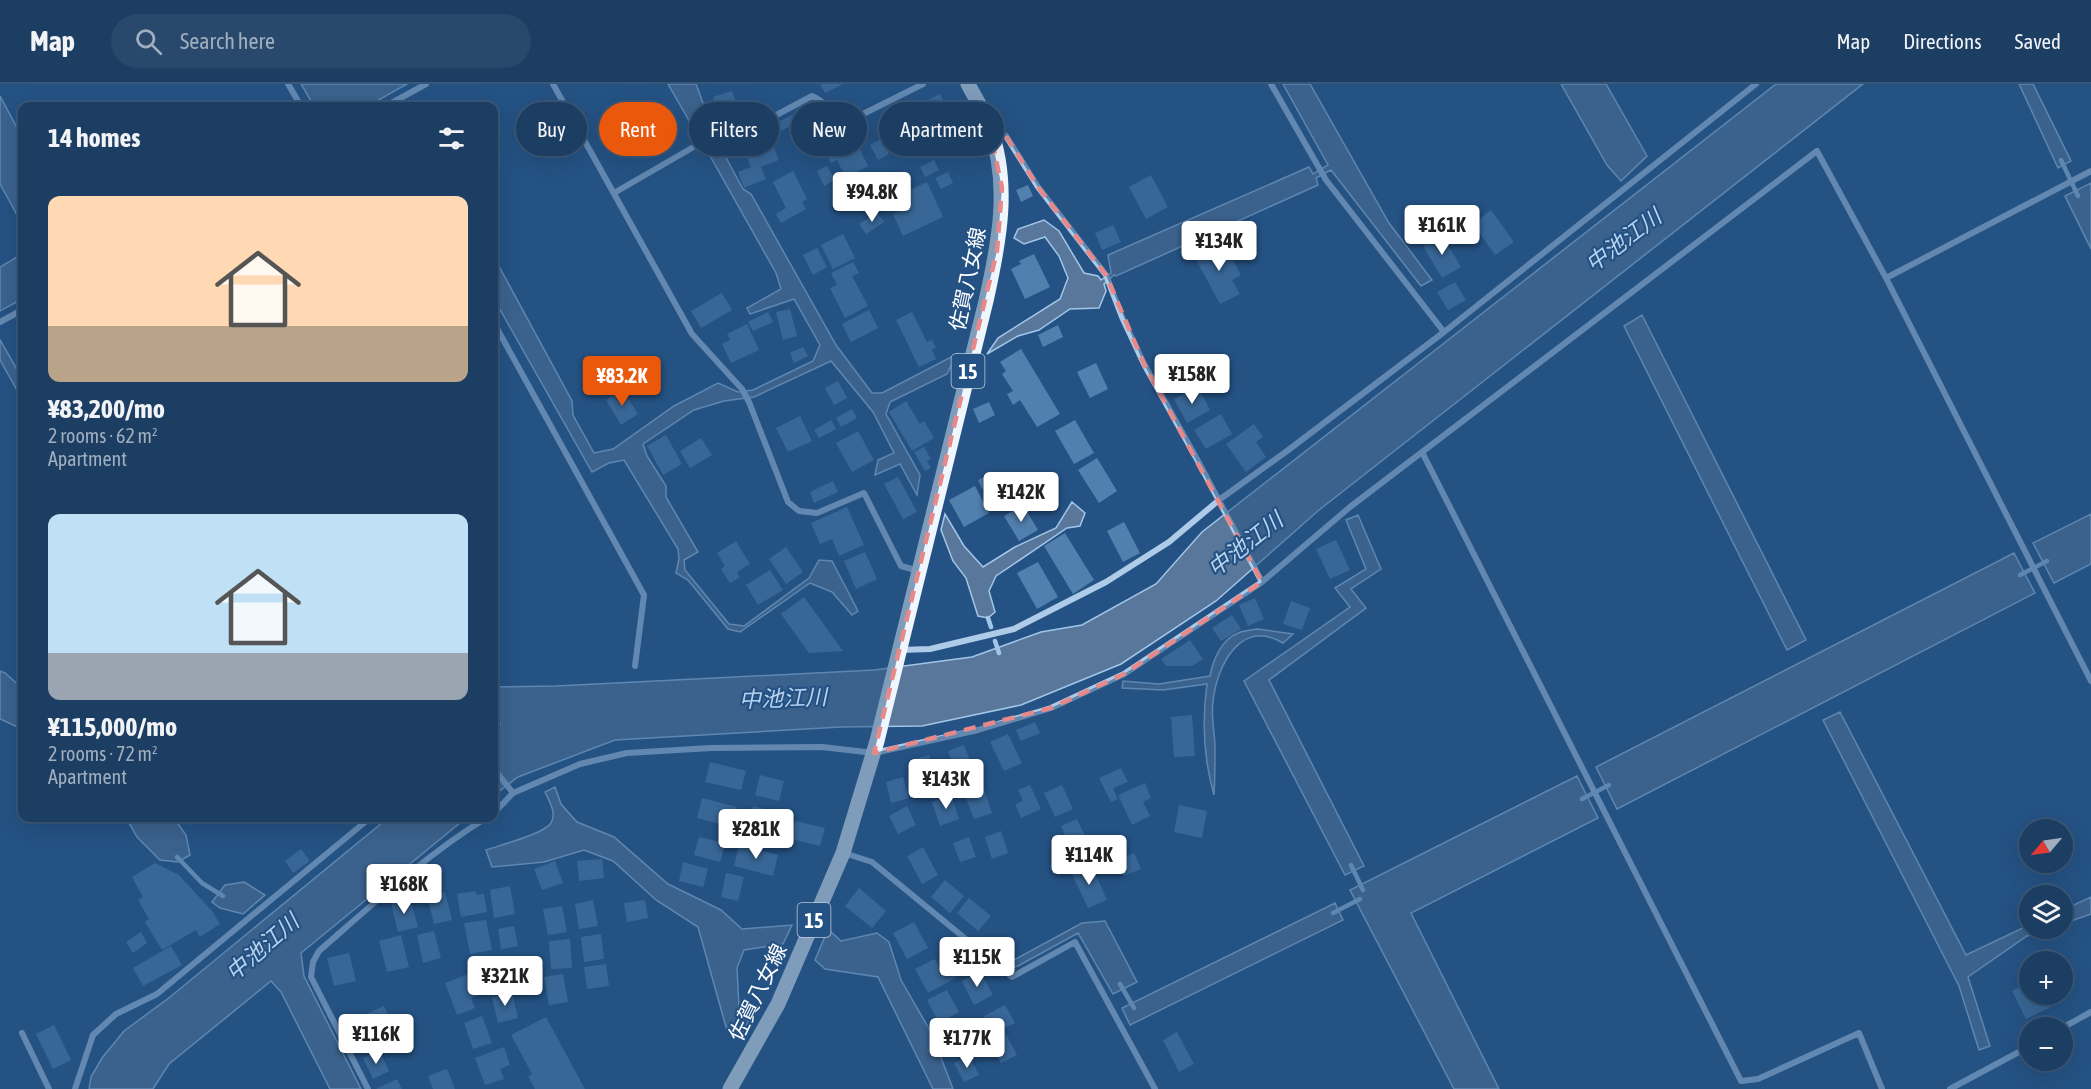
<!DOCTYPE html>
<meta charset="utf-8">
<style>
body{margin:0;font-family:"Asap Condensed","Noto Sans JP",sans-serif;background:#29496c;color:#f1f3f6;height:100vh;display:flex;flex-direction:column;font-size:22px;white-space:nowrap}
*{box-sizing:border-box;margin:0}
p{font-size:20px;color:#a0aebe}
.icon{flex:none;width:33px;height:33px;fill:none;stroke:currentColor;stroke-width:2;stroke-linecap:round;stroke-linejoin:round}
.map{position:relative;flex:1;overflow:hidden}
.drawer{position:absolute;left:18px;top:18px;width:480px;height:720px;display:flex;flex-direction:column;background:#1c3e63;border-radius:12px;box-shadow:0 6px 24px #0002,0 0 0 2px #3a5778}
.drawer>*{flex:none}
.guide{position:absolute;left:516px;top:18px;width:570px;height:54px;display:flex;gap:12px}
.needle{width:39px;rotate:241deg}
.tools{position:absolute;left:2019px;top:735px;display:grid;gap:12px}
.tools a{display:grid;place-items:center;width:54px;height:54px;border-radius:50%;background:#1c3e63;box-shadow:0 6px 24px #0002,0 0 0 2px #3a5778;font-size:30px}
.price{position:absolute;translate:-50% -51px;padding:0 14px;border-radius:6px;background:#fff;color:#222;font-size:20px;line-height:39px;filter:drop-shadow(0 2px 3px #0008)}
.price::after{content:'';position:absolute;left:50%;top:36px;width:18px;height:14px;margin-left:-9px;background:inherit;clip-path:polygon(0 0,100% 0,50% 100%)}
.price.current{background:#ea580c;color:#fff}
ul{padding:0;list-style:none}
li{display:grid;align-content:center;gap:12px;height:318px;padding:0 30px}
li span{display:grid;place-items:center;height:186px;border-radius:12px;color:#555}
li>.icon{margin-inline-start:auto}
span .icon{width:108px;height:108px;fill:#fffc;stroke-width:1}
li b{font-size:26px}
h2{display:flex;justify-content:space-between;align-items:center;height:72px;padding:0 30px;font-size:26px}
.pill{padding:0 21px;border-radius:27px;background:#1c3e63;box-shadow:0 6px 24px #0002,0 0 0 2px #3a5778;font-size:21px;line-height:54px}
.pill.current{background:#ea580c;color:#fff}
header{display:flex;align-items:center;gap:36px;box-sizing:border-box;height:84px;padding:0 30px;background:#1c3e63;border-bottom:2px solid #3a5778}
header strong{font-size:28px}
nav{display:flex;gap:33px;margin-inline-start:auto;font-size:21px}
.search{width:420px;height:54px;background:#29496c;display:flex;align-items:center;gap:15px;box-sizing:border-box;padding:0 21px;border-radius:33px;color:#a0aebe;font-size:22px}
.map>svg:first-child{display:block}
.water{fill:#58779a;stroke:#a2c6e8;stroke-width:1.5}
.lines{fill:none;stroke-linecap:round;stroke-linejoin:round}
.stream{stroke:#a2c6e8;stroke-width:4.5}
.building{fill:#517fae}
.minor{stroke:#aecbe8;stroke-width:6}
.primary{stroke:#f0f6fe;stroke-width:15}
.marked{fill:none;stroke:#e88989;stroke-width:4.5;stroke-dasharray:12 8;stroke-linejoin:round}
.labels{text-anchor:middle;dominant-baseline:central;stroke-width:4.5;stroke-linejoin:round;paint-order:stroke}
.shield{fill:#255284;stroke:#becbda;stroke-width:1.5}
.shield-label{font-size:20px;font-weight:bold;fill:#fff}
.street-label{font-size:21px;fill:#fff;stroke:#255284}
.water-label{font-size:22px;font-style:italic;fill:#b9d4ef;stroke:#255284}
</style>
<header>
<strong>Map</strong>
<div class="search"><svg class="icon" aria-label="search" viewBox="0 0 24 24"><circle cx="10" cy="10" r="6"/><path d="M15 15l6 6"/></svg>Search here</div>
<nav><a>Map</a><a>Directions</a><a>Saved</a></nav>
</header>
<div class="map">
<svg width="2091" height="1005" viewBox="0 0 2091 1005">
<rect width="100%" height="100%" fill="#255284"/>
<path class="water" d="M301 0H407L368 22H314Z
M668 0H696L713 46 699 54Z
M1283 0H1310L1389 139 1432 196 1421 202 1331 86 1316 94 1318 101 1116 192 1114 191 1104 200 1106 207 1099 224 1070 225 1039 246 1018 252 987 270 998 254 1060 215 1068 194 1059 172 1045 153 1024 160 1014 154 1018 145 1044 136 1059 147 1084 189 1098 192 1101 196 1111 189 1108 171 1309 83 1313 90 1328 81Z
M1561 0H1606L1647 72 1621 97 1607 81Z
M1776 0H1863L1319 426 1216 517 1121 580 1021 621 922 642 841 643 615 656 518 693 494 711V650L498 647 500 640 494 632V603L556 602 874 586 972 573 1041 548 1082 541 1156 500 1202 448Z
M2019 0H2033L2071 77 2058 84Z
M0 12 22 53V140L0 100Z
M717 57 743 105 751 110 836 261 872 309H882L957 270 947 290 890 318 886 330 920 391 917 411 900 380 875 391 878 376 894 369 873 328 831 277 754 313 724 317 694 326 643 360 647 372 666 402V413L698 468 684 476 685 486 729 540 744 542 809 494 819 476 832 477 858 527 852 531 832 508 810 499 740 548 728 545 688 496 676 489 679 475 678 465 624 376 609 379 592 388 494 215V173L572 317 573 331 594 369 613 365 674 322 718 299 738 308 753 306 813 277 820 261 794 215 750 230 747 224 781 205 776 189 705 63Z
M2091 99V165L2065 112Z
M22 170V215L0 227V183Z
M1642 231 1806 556 1787 566 1624 242Z
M0 256 22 294V315L0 276Z
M1072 418 1085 429 1080 442 1067 444 996 492 989 507 995 528 988 534 978 532 966 494 953 477 941 446 945 430 964 462 983 483 1015 463 1056 444Z
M2091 430V480L2054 499 2033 459Z
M1358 431 1381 485 1351 505 1366 524 1269 596 1364 782 1345 791 1244 597 1350 523 1335 504 1366 485 1346 436Z
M2014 469 2035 509 1617 725 1596 683Z
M1258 545 1293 550 1283 559C1241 534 1217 581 1213 617 1211 631 1214 646 1215 660 1215 677 1215 694 1214 711 1204 676 1202 636 1207 600L1163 606 1122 604 1123 597 1159 600 1210 592C1213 576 1221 556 1238 549 1244 546 1252 546 1258 545Z
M0 587 5 589 22 604V645L0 635Z
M1840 628 1966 871 2029 841 2030 844 2050 845 2027 852 1968 893 1990 962 1979 966 1959 902 1823 636Z
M1577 692 1598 734 1411 829 1499 1005H1454L1350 806Z
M555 703 561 720 577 738 614 753 668 800 721 826 742 845 792 841 783 860 744 866 737 884 739 923 750 935 739 955 726 943 698 843 656 816 613 777 584 766 544 778 492 783 486 766C500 761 544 750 551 739 557 729 549 717 545 708Z
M126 734H174L186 751 190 771 178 778 160 776 137 753Z
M388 734H466L301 869 304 892 361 1005H330L281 908 271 897 169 980 153 1005H89L91 993 102 974 124 947 170 913Z
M244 798 265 811 243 830 220 824 212 818 225 801Z
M2091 813V830L2063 840V826Z
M1335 819 1343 836 1130 941 1122 924Z
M1105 837 1137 898 1113 910 1078 849 1018 882 1010 884 991 863 998 857 1014 876 1082 839Z
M828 845 841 857 877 849 889 858 901 896 932 950 953 1005H933L878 893 825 885 815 876Z"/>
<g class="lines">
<path class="stream" d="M2061 76 2078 112
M2020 491 2047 477
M988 534 991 543
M995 557 999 569
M1582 715 1609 701
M177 773 202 799 223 812
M1351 781 1363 806
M1333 829 1360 815
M1120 900 1134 924"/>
</g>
<path class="building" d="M820 0H843L825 9Z
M732 7 741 32 722 38 713 13Z
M940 10 962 51 941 62 920 20Z
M815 23 817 28 802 34 800 28Z
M792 31 797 39 776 49 772 41Z
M865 36 869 45 855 52 851 44Z
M766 43 779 76 761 83 766 95 744 104 738 88 751 83 739 53Z
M850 45 868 82 846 94 837 76 831 79 821 60Z
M881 55 889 70 878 76 870 61Z
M735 56 740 70 729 74 723 60Z
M934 76 939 86 925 93 920 83Z
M827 82 835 96 824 102 817 87Z
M793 87 807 115 802 118 806 125 781 139 776 130 786 124 773 98Z
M948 88 953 99 941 105 935 94Z
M886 91 896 110 881 118 871 98Z
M1151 91 1168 123 1146 135 1129 103Z
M927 98 943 133 903 152 893 130 906 124 899 111Z
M1028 101 1033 112 1021 118 1016 106Z
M1491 126 1514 158 1495 171 1473 140Z
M877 128 884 138 866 150 859 140Z
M1113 141 1121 158 1102 166 1095 149Z
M843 150 855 174 833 185 821 161Z
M1442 151 1461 183 1442 194 1423 162Z
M1223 158 1241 191 1232 196 1240 210 1220 220 1194 172Z
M817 164 827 183 813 191 803 171Z
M1034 170 1050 203 1025 215 1011 185 1021 180 1019 177Z
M853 178 859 189 852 192 868 222 845 234 830 204 837 201 831 189Z
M1455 198 1466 216 1448 226 1437 208Z
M722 209 732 226 701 244 691 227Z
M790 225 797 252 783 256 776 228Z
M869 226 878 244 851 258 842 240Z
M768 228 773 238 753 247 748 238Z
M912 228 927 258 932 256 936 264 932 266 936 275 919 283 896 236Z
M747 240 759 266 731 279 722 260 730 256 727 250Z
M1058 241 1063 253 1043 263 1038 251Z
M803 263 808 272 794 279 790 269Z
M1021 265 1060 330 1037 343 1020 316 1013 321 1007 310 1013 307 1002 290 1006 287 1000 278Z
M1096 279 1108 305 1090 314 1077 288Z
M838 297 847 314 834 321 825 304Z
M1198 303 1210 326 1187 339 1174 315Z
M622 305 638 330 621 341 606 316Z
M906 317 920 340 924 337 934 354 912 367 889 328Z
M989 318 995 331 979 339 973 325Z
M852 325 857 334 841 343 836 334Z
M1221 330 1232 350 1206 365 1194 346Z
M800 332 812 357 788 368 776 344Z
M831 336 836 345 819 354 814 346Z
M1075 336 1094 369 1074 380 1055 347Z
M1254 340 1263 353 1256 358 1266 373 1246 388 1226 360Z
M858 347 874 376 852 388 836 359Z
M666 351 682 380 663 391 647 362Z
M701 354 712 371 690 384 680 367Z
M924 363 931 375 927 377 931 384 925 387 914 368Z
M1097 374 1117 407 1099 419 1078 386Z
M994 388 999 398 982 405 978 396Z
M898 393 917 428 903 435 884 400Z
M833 397 838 408 814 419 810 408Z
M975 402 989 429 964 443 949 416Z
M1023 421 1038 446 1019 457 1004 432Z
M847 423 864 461 839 472 832 455 820 460 811 439Z
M1124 438 1140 469 1123 478 1107 447Z
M1065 449 1094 496 1073 510 1044 462Z
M1336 456 1350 486 1330 495 1316 465Z
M736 457 750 480 737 488 740 493 730 499 721 485 725 482 717 469Z
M786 463 803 488 786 500 769 475Z
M865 468 877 495 856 505 844 477Z
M1038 478 1058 513 1037 525 1017 489Z
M770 486 783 506 758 521 746 501Z
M804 513 843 567 809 569 781 530Z
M1255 514 1264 535 1248 542 1239 521Z
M1291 517 1310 524 1302 546 1283 540Z
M1232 531 1241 545 1221 557 1212 544Z
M1190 556 1203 575 1192 582H1166L1161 575Z
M1192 631 1195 672 1174 673 1171 633Z
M1035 638 1040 649 1021 657 1016 646Z
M1008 650 1022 679 1004 687 990 658Z
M964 661 973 684 957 690 948 667Z
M929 671 937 695 919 701 911 676Z
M710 678 746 687 741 706 705 698Z
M1121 684 1128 698 1113 704 1118 715 1111 718 1099 694Z
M760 691 784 697 779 717 755 711Z
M903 693 909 714 891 719 886 698Z
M1145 699 1151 714 1143 718 1150 732 1132 741 1118 711Z
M1030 701 1041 725 1021 734 1015 720 1023 717 1018 706Z
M1062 701 1073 725 1055 733 1044 709Z
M983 702 992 729 974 735 964 709Z
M951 711 959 735 940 742 932 718Z
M702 714 737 723 732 743 697 734Z
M1179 721 1207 727 1202 754 1174 748Z
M753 722 786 730 781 751 748 743Z
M907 722 916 741 898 750 889 732Z
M1077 735 1093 769 1076 777 1061 742Z
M795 737 825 744 820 762 791 755Z
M1001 747 1008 769 992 775 985 753Z
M699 753 725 759 720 778 694 771Z
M969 753 976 773 960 778 953 759Z
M739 761 778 771 773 792 734 782Z
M923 763 938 791 922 800 907 772Z
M301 765 310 777 293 789 285 777Z
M1134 769 1141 785 1124 792 1117 776Z
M602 775 604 794 579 797 577 777Z
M555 777 563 799 542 806 534 785Z
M683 778 708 785 703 803 679 797Z
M155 779 179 791 212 827 220 840 200 853 196 846 162 866 145 838 149 835 138 816 143 813 132 793Z
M1090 779 1107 816 1088 824 1071 788Z
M726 789 744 793 738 817 721 813Z
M945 796 964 812 950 829 931 813Z
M510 802 515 830 494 834 490 806Z
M859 804 886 827 872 844 845 822Z
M476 807V811L484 810 487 828 461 833 457 810Z
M445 808 452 836 434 840 427 812Z
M410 814 418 843 398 848 391 819Z
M969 814 991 832 978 847 957 829Z
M593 816 598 842 579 845 575 820Z
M645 816 648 834 627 838 624 819Z
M562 822 567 848 548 851 543 825Z
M486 836 492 866 470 870 464 839Z
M914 838 928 864 907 875 893 849Z
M514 842 518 862 501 865 498 845Z
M434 847 441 874 423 879 417 851Z
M141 848 147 859 133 869 126 858Z
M601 850 604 875 584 878 581 853Z
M401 851 409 883 387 888 379 857Z
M570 855 572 884 551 885 549 857Z
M171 862 182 881 143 902 133 884Z
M349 869 356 897 334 902 327 874Z
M507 874 510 902 492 904 489 876Z
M935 875 942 888 951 883 956 894 928 909 915 885Z
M606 880 609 902 587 905 584 883Z
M980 887 993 911 974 921 962 897Z
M472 889 480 911 471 914 475 924 457 931 445 899Z
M563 890 568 918 549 921 544 893Z
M2030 898V910H2045L2051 923 2026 935 2012 907Z
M947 906 959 928 939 939 927 916Z
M512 908 518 934 498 939 492 913Z
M1005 921 1015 939 994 950 984 932Z
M384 922 393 942 356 959 347 939Z
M482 932 492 959 473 965 464 939Z
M546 933 585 1005H535L528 992 532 990 511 951Z
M956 938 969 963 951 972 938 947Z
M54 941 71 976 53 985 36 950Z
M1177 948 1194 980 1179 988 1163 956Z
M1006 950 1017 971 1001 979 990 958Z
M504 963 510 981 500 985 504 995 485 1001 475 974Z
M379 966 389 987 373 995 363 974Z
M969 971 979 991 964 998 954 979Z
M447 985 455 1005H433L428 992Z
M397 995 402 1005H376Z"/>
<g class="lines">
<path class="minor" d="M288 0 301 22
M553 0 692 250 742 305 749 318 788 418 799 427 817 429 864 409 901 482 919 487
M1271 0 1326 96 1444 248
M386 22 426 0
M992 43 1006 52 1038 103 1106 191 1122 233 1144 280 1198 377 1262 498
M614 109 716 50 767 36 812 12C829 19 833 32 851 36L923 0
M1886 194 2091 87
M0 238 22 226
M494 239 644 511 635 582
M1422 368 1741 997 1758 995 1859 949 1882 1005
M901 566 930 565 1014 545 1106 498 1169 458 1219 416 1287 367 1444 248 1756 0
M494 685 513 709
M494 729 513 709 580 680 627 669 711 664 822 663 874 669 978 646 1051 624 1124 590 1262 498 1350 423 1817 67 1886 194 2091 597
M844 769 872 778 1012 893 1075 858 1155 1005
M2062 944 2091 928
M22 949 49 1005
M75 1005 93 951 116 930 157 910 370 734
M368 1005 311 893 313 878 319 867C373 820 426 771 486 734
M1950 1005 2030 962"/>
<path class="primary" d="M730 1005 778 920 843 769 877 657 986 217C999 159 1011 99 989 42 984 27 975 14 968 0"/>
</g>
<path d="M0 0H2091V1005H0ZM989 42 1006 52 1038 103 1106 191 1144 280 1262 498 1124 590 1051 624 874 669 997 167 1002 104Z" fill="#255284" fill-opacity=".55" fill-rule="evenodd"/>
<path class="marked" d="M989 42 1006 52 1038 103 1106 191 1144 280 1262 498 1124 590 1051 624 874 669 997 167 1002 104Z"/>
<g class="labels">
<g class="shield">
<rect x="951.5" y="270" width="33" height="34" rx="4.5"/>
<rect x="797.5" y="819" width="33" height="34" rx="4.5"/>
</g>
<g class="shield-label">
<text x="968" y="287">15</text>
<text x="814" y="836">15</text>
</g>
<g class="street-label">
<text transform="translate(967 195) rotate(-78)">佐賀八女線</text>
<text transform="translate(757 908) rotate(-64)">佐賀八女線</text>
</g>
<g class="water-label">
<text transform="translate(1623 156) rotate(-37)">中池江川</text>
<text transform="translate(1245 460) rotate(-38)">中池江川</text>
<text transform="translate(783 614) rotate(-2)">中池江川</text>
<text transform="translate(262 863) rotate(-41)">中池江川</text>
</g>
</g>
</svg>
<div class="tools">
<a><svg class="needle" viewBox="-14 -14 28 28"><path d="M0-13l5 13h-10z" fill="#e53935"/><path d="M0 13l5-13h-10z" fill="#a0aebe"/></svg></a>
<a><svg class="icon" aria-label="layers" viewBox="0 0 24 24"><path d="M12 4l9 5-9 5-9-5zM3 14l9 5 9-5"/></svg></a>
<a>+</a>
<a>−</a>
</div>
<b class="price" style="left:872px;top:139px">¥94.8K</b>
<b class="price" style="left:1442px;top:172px">¥161K</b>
<b class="price" style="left:1219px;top:188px">¥134K</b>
<b class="price" style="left:1192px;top:321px">¥158K</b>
<b class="price current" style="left:622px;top:323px">¥83.2K</b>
<b class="price" style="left:1021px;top:439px">¥142K</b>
<b class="price" style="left:946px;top:726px">¥143K</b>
<b class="price" style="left:756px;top:776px">¥281K</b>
<b class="price" style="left:1089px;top:802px">¥114K</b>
<b class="price" style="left:404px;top:831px">¥168K</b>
<b class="price" style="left:977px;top:904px">¥115K</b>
<b class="price" style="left:505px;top:923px">¥321K</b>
<b class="price" style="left:376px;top:981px">¥116K</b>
<b class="price" style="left:967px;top:985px">¥177K</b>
<div class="guide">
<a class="pill">Buy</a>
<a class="pill current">Rent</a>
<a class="pill">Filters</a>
<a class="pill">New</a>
<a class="pill">Apartment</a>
</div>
<section class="drawer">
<h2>14 homes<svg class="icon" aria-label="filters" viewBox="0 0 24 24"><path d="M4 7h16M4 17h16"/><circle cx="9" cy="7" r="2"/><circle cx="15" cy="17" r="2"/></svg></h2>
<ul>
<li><span style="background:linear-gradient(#ffd9b3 70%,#b9a48a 0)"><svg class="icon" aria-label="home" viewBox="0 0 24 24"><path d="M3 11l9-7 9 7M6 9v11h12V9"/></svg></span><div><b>¥83,200/mo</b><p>2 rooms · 62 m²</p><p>Apartment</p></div></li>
<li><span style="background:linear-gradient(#bfe0f5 75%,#9aa5b1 0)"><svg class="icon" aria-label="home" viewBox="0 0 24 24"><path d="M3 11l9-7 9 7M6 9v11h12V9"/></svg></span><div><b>¥115,000/mo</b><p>2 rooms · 72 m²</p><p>Apartment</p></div></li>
</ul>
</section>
</div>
